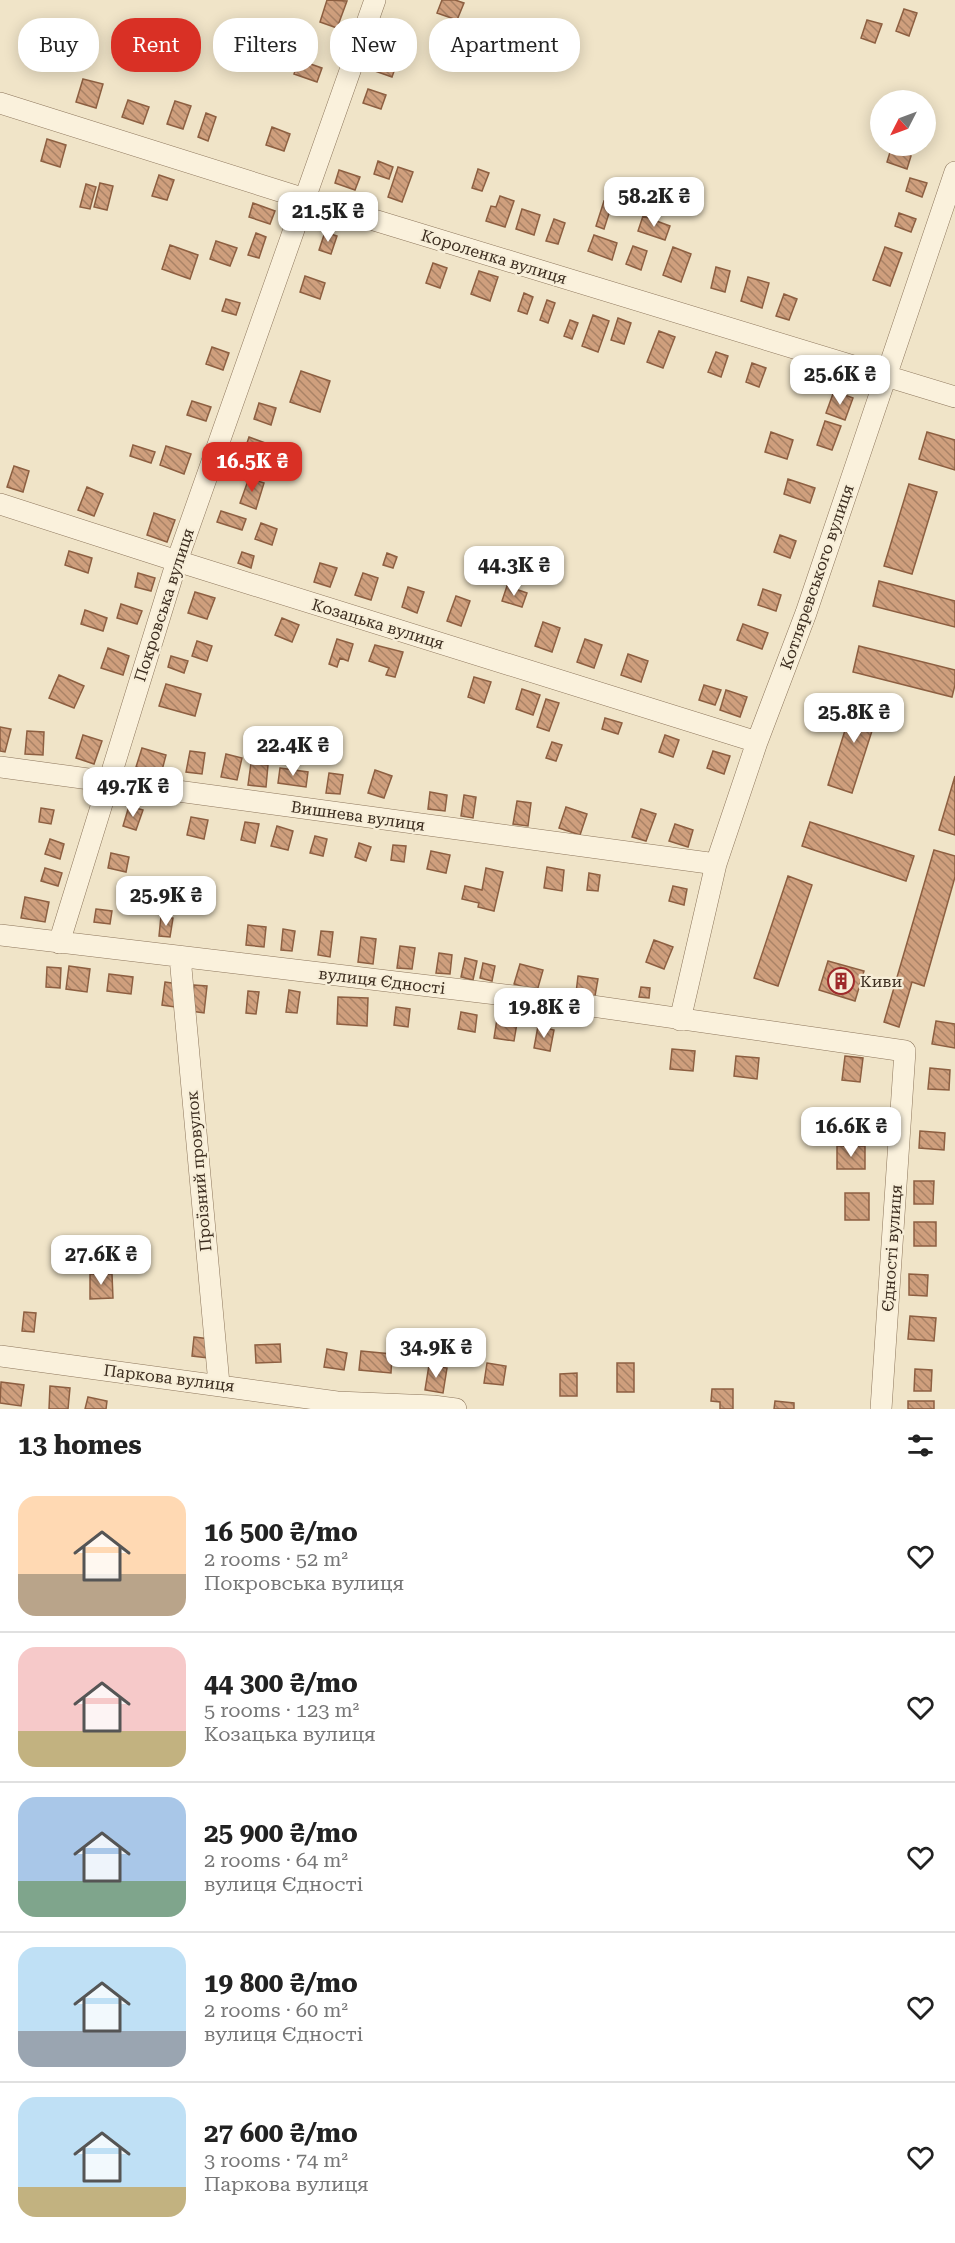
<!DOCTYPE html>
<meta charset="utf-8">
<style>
body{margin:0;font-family:"Roboto Serif",serif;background:#f2f2f2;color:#222;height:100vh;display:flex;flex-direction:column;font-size:22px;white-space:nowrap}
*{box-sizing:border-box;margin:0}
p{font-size:20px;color:#767676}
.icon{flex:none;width:33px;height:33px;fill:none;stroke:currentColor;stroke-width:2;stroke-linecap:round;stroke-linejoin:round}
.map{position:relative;height:1409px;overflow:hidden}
.sheet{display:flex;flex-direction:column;background:#fff;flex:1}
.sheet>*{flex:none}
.guide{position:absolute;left:18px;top:18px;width:600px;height:54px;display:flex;gap:12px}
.needle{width:39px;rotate:228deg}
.controls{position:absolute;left:870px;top:90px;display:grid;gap:12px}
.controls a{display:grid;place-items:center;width:66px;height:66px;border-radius:50%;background:#fff;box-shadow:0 3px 15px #0003;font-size:30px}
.price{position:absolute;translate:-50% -51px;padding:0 14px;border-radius:12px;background:#fff;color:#222;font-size:20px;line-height:39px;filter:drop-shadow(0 2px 3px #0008)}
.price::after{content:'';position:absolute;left:50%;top:36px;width:18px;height:14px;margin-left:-9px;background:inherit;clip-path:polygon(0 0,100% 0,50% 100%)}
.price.active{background:#d93025;color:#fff}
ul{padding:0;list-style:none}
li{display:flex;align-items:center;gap:18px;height:150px;padding:0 18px}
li+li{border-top:2px solid #e0e0e0}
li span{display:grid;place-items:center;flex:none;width:168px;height:120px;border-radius:18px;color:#555}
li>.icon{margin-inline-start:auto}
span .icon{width:72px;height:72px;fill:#fffc;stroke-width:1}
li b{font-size:26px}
h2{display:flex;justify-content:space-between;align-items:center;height:72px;padding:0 18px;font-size:26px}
.chip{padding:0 21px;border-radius:24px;background:#fff;box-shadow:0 3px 15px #0003;font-size:21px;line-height:54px}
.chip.active{background:#d93025;color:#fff}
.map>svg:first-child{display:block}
.building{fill:url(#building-back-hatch);stroke:#8d5f41;stroke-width:1.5}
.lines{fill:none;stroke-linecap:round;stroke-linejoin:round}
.minor-casing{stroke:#8d765c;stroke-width:22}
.minor{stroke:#faf1dc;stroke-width:21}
.labels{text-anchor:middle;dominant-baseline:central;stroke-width:4.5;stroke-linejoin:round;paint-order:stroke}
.street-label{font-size:16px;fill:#3d2e20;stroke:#f7eed8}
.poi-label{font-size:16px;fill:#3d2e20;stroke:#f7eed8;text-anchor:start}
</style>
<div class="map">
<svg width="955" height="1409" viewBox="0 0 955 1409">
<defs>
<pattern id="building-back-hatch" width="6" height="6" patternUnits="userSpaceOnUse" patternTransform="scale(1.5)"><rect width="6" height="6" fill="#cf9f7d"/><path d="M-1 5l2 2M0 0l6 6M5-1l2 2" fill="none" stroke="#a98266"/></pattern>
</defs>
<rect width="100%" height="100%" fill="#f0e4c8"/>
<path class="building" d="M327 0 347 1 337 28 320 22Z
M442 0H455L464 3 457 20 437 13Z
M904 9 917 13 909 36 896 31Z
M867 20 882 24 875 43 861 38Z
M380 57 397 63 392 77 375 71Z
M299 60 322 68 317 82 294 74Z
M83 79 103 84 96 108 76 102Z
M368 89 386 95 381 109 363 103Z
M128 100 149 107 143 124 122 117Z
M175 101 191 106 183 129 167 124Z
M206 113 216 117 208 141 198 137Z
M272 127 290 134 284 151 266 145Z
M47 139 66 145 60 167 41 161Z
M891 149 911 156 907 169 887 162Z
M378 161 393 167 389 179 374 174Z
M398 167 413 172 402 202 388 197Z
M478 169 489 173 482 191 472 188Z
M339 170 360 177 355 190 335 183Z
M159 175 174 180 167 200 152 196Z
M910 178 927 183 922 197 906 191Z
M100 183 113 186 107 210 94 207Z
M86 184 96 187 90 209 80 207Z
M500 196 514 201 505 227 486 221 491 206 496 207Z
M604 201 612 204 604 229 596 226Z
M253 203 275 211 270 224 249 217Z
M522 209 540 215 534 235 516 229Z
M899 213 916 219 911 232 895 226Z
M643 216 670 226 665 240 638 231Z
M554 219 565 223 558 244 546 241Z
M325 232 337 236 331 254 319 250Z
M256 233 266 237 259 258 248 255Z
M594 235 617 243 612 260 588 251Z
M216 241 237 248 230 266 210 259Z
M170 245 198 255 190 279 162 269Z
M633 246 647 251 641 270 626 264Z
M673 247 691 254 681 282 663 275Z
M885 247 902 253 890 286 873 280Z
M433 263 447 268 440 288 426 283Z
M716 267 730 271 725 292 711 288Z
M479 271 498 277 490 301 471 294Z
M305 276 325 283 320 299 300 292Z
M748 277 769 283 762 308 741 301Z
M524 293 533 297 527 314 518 311Z
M784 294 797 299 789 320 776 316Z
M226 299 240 303 236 315 222 311Z
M547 300 555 303 548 323 540 320Z
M593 315 609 321 598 352 582 346Z
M618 318 631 323 624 344 611 340Z
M570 320 578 323 572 339 564 336Z
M659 331 675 337 663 368 647 362Z
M212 347 229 353 223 370 206 364Z
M716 352 728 356 721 377 708 372Z
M752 363 766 368 759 387 746 382Z
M301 371 330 381 320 412 290 402Z
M834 391 853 398 845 420 826 413Z
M192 401 211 407 206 421 187 415Z
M259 403 276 408 271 425 254 419Z
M825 421 841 426 832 450 817 445Z
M771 432 793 440 787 459 765 452Z
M927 432 955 440V470L919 459Z
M249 437 268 444 263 459 244 452Z
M133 445 155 452 151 463 130 456Z
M166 446 191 454 184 474 160 465Z
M14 466 29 471 23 492 7 487Z
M249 478 264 483 256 509 240 503Z
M788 479 815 488 810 503 784 494Z
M909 484 937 492 912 574 884 566Z
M87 487 103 494 94 516 78 510Z
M221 511 246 519 242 530 217 522Z
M154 513 175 520 167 542 147 535Z
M261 523 277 529 272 545 255 539Z
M780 535 796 541 790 558 774 552Z
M69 551 92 558 88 573 65 565Z
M242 552 254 556 251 568 238 563Z
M387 553 397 557 393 568 383 565Z
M520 555 528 558 523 575 514 572Z
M320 563 337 568 330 587 314 582Z
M138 573 155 578 151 591 135 587Z
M363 573 378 578 371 600 355 595Z
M879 581 955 601V627L873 606Z
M507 586 527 593 522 607 502 601Z
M408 587 424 592 417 613 402 607Z
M763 589 781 595 776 611 758 605Z
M195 592 215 598 207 619 188 613Z
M456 596 470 601 461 626 447 621Z
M121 604 142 611 137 624 117 618Z
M85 610 107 618 103 631 81 624Z
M282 618 299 625 292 642 275 635Z
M543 622 560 628 552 652 535 646Z
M743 624 768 633 762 649 737 640Z
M337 639 353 644 348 661 340 658 337 667 329 664Z
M585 639 602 645 594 668 577 662Z
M197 641 212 646 207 661 192 656Z
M375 645 403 652 395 677 386 675 389 668 369 661Z
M859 646 955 670V685L952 697 853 672Z
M108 648 129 656 123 675 101 668Z
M628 654 648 661 641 682 621 675Z
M171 656 188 661 184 673 168 667Z
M59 675 84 686 74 708 49 698Z
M474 677 491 682 484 703 468 697Z
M166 684 201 694 195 716 159 706Z
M704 685 721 690 715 705 699 700Z
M522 689 540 695 533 715 516 709Z
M726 690 747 697 740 717 720 710Z
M856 695 881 703 852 793 828 785Z
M546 699 559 703 549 731 537 727Z
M605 718 622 723 618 734 602 729Z
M0 727 11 729 5 752 0 751Z
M27 731 44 732 43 755 25 754Z
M83 735 102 741 94 764 76 758Z
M665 735 679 740 673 757 659 752Z
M552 742 562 745 556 761 546 758Z
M142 748 166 755 161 774 136 767Z
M190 751 205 753 202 774 186 772Z
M713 751 730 756 724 774 707 768Z
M226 754 242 758 237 780 221 777Z
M251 763 268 765 266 787 248 785Z
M280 768 308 772 306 787 278 783Z
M375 770 392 776 384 798 368 793Z
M329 773 343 775 340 794 326 793Z
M955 776V835L939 830Z
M430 792 447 795 445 811 428 809Z
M464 795 476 797 473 818 461 816Z
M517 801 531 803 528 826 513 824Z
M129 806 143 810 136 830 123 826Z
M566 807 587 814 580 835 559 828Z
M41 808 54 810 51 824 39 822Z
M641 809 656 814 646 841 632 837Z
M191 817 208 820 204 839 187 835Z
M245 822 259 824 255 843 241 840Z
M810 822 914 856 906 881 802 846Z
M675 824 693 830 688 847 669 841Z
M277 826 293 831 288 850 271 846Z
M315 836 327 839 323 856 310 853Z
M50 839 64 844 60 859 45 854Z
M359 843 371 847 366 861 355 857Z
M393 845 406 846 404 862 391 860Z
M934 850 955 856V877L924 986 912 982 899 1027 884 1022Z
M431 851 450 855 446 873 427 869Z
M111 853 129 857 126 872 108 868Z
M547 867 564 870 562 891 544 888Z
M45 868 62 873 58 886 41 881Z
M486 868 503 872 494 911 478 907 479 903 462 899 465 886 482 890Z
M589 873 600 875 598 891 587 890Z
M788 876 812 885 778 986 754 978Z
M673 886 687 889 684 905 669 901Z
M25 897 49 902 45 922 21 918Z
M96 909 112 911 110 924 94 922Z
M161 916 173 918 170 937 159 936Z
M248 925 266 927 264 947 246 945Z
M283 929 295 931 292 951 281 950Z
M321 931 333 932 330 957 318 955Z
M361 937 376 939 373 964 358 962Z
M654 940 673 947 664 969 646 962Z
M400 946 415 948 412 969 397 968Z
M439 953 452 955 450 974 436 973Z
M465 958 477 961 473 980 461 977Z
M828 961 864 971 855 1001 819 990Z
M483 963 495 966 492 981 480 978Z
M520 964 543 970 537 991 514 984Z
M69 966 90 969 87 992 66 989Z
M47 967 61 968 60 988 46 987Z
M109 974 133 977 131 994 107 991Z
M578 976 598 979 595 996 576 993Z
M165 982 178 984 175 1007 162 1005Z
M194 985 207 986 204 1013 191 1011Z
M641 987 650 988 649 998 639 997Z
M289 990 300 992 297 1013 286 1012Z
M248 991 259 992 256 1014 246 1013Z
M338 997 368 998 367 1026 337 1024Z
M396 1007 410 1009 408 1027 394 1025Z
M461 1012 477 1015 475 1032 458 1029Z
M497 1019 517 1023 514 1041 494 1038Z
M936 1021 955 1024V1048L932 1044Z
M538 1026 554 1030 550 1051 534 1048Z
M672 1049 695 1051 693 1071 670 1069Z
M736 1056 759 1058 757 1079 734 1076Z
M845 1056 863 1058 860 1082 842 1080Z
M930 1068 950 1070 949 1090 928 1089Z
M920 1131 945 1133 944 1150 919 1148Z
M837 1146H865V1169H837Z
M914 1181H934L933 1204H914Z
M845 1193H869V1220H845Z
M914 1222H936V1246H914Z
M90 1274H112L113 1298 90 1299Z
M909 1274 928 1275 927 1296 909 1295Z
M24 1312 36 1313 34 1332 22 1331Z
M910 1316 936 1318 934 1341 908 1339Z
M194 1337 210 1339 208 1358 192 1356Z
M280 1344 281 1362 256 1363 255 1345Z
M327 1349 347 1353 344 1370 324 1367Z
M361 1351 392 1354 391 1373 359 1370Z
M487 1363 506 1366 503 1385 484 1383Z
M617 1363H634V1392H617Z
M429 1365 447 1368 443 1393 425 1390Z
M915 1369 932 1370 931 1391H914Z
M577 1373V1396H560V1374Z
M1 1382 24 1385 21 1406 0 1403Z
M50 1386 70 1388 68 1409H49Z
M712 1389H733V1409H720V1402L711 1401Z
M88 1397 107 1401 106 1409H85Z
M775 1401 794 1403V1409H774Z
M908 1401H934V1409H908Z"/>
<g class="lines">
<defs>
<path id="minor" d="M0 103 305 199 955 397
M0 504 177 561 757 742
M0 767 716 864
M0 935 564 1002 905 1051 881 1409
M59 943 177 561 375 0
M180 957 219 1384
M680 1020 716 864 757 742 806 613 955 172
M0 1356 337 1402 433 1406 456 1409"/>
</defs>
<use href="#minor" class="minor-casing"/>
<use href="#minor" class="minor"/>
</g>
<defs>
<symbol id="building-ring" viewBox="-11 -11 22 22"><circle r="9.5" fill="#f7eed8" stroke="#9e2a2b" stroke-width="1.5"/><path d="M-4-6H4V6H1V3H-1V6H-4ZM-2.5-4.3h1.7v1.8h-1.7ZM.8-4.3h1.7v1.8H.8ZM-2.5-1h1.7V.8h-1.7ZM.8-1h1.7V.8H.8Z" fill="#9e2a2b"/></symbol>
</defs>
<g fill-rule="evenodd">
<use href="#building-ring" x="826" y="966" width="30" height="30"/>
</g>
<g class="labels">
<g class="street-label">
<text transform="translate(494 257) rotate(17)">Короленка вулиця</text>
<text transform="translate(817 577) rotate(-71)">Котляревського вулиця</text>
<text transform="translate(164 605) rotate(-72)">Покровська вулиця</text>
<text transform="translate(378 624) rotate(17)">Козацька вулиця</text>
<text transform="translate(358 816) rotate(8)">Вишнева вулиця</text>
<text transform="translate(382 981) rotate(7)">вулиця Єдності</text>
<text transform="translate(199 1171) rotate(-95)">Проїзний провулок</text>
<text transform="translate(892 1248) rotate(-86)">Єдності вулиця</text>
<text transform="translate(169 1378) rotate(7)">Паркова вулиця</text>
</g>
<g class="poi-label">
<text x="860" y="981">Киви</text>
</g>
</g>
</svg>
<div class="controls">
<a><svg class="needle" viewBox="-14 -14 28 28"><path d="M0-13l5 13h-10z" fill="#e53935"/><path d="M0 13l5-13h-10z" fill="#767676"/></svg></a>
</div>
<b class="price" style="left:654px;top:228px">58.2K ₴</b>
<b class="price" style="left:328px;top:243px">21.5K ₴</b>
<b class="price" style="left:840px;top:406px">25.6K ₴</b>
<b class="price active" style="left:252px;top:493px">16.5K ₴</b>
<b class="price" style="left:514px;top:597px">44.3K ₴</b>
<b class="price" style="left:854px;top:744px">25.8K ₴</b>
<b class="price" style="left:293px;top:777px">22.4K ₴</b>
<b class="price" style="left:133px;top:818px">49.7K ₴</b>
<b class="price" style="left:166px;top:927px">25.9K ₴</b>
<b class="price" style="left:544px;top:1039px">19.8K ₴</b>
<b class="price" style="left:851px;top:1158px">16.6K ₴</b>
<b class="price" style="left:101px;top:1286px">27.6K ₴</b>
<b class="price" style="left:436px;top:1379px">34.9K ₴</b>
<div class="guide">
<a class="chip">Buy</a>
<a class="chip active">Rent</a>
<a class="chip">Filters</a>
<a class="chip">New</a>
<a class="chip">Apartment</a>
</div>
</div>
<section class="sheet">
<h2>13 homes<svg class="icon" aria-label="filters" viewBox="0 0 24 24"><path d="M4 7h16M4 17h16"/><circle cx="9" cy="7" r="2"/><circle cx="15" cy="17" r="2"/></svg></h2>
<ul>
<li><span style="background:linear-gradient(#ffd9b3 65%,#b9a48a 0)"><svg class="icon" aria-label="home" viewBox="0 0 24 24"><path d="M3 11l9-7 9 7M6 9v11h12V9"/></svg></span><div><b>16 500 ₴/mo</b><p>2 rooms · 52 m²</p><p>Покровська вулиця</p></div><svg class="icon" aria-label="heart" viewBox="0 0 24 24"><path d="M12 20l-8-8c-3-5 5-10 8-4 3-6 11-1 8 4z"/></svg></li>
<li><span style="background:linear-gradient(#f6c9c9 70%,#c2b280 0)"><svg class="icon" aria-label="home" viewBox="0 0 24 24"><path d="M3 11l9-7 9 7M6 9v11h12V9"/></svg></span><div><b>44 300 ₴/mo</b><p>5 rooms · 123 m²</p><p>Козацька вулиця</p></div><svg class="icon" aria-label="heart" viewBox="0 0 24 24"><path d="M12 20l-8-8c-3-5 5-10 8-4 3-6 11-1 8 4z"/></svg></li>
<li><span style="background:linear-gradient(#a9c7e8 70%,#7fa58c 0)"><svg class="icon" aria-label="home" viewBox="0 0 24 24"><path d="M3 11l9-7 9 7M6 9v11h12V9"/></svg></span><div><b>25 900 ₴/mo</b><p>2 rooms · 64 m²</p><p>вулиця Єдності</p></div><svg class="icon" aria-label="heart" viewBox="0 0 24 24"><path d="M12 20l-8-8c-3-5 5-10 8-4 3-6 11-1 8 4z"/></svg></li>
<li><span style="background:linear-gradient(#bfe0f5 70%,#9aa5b1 0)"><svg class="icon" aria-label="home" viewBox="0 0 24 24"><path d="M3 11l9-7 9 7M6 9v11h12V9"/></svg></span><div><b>19 800 ₴/mo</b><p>2 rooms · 60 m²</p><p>вулиця Єдності</p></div><svg class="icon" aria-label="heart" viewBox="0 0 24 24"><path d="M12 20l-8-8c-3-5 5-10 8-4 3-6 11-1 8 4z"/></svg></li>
<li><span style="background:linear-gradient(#bfe0f5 75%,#c2b280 0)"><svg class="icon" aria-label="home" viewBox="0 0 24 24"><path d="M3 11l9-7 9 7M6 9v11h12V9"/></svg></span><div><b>27 600 ₴/mo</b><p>3 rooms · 74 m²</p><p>Паркова вулиця</p></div><svg class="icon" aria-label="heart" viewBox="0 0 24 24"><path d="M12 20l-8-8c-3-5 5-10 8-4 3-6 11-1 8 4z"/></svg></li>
</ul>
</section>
